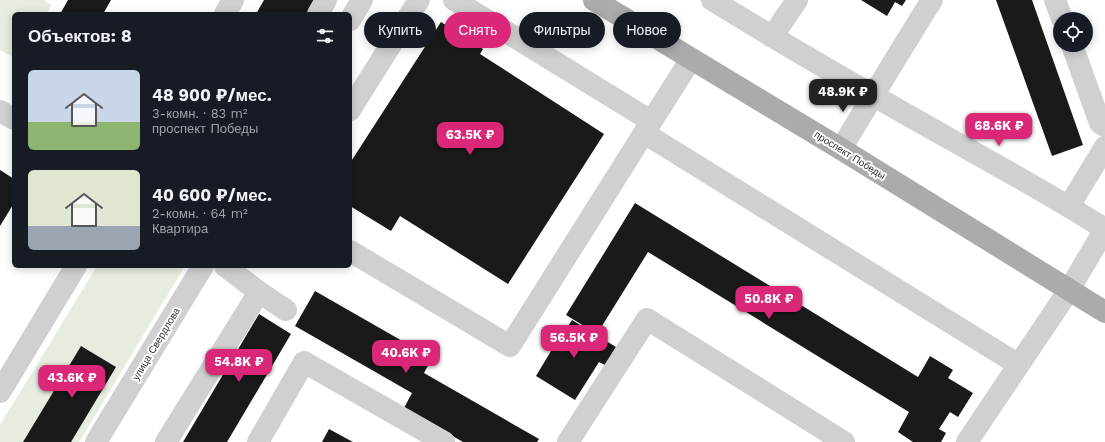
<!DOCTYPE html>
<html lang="ru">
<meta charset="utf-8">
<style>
body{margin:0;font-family:"Work Sans",sans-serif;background:#242831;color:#f1f3f6;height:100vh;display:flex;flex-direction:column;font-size:15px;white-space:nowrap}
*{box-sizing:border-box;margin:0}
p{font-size:13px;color:#9ea1a6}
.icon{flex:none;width:22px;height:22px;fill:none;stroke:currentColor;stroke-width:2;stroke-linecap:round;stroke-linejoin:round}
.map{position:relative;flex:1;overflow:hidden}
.panel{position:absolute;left:12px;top:12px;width:340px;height:256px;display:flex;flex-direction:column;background:#171b24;border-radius:6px;box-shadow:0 2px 10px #0003}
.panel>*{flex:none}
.banner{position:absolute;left:364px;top:12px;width:380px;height:36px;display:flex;gap:8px}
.fabs{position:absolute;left:1053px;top:12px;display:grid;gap:8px}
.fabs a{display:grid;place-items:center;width:40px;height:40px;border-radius:50%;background:#171b24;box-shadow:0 2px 10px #0003;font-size:20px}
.price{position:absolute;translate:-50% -34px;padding:0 9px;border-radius:8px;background:#db2777;color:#fff;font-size:13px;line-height:26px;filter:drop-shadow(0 1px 2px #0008)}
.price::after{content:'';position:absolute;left:50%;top:24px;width:12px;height:9px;margin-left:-6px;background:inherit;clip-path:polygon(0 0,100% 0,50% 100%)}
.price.active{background:#222;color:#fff}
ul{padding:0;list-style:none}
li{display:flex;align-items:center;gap:12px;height:100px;padding:0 16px}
li span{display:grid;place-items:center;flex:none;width:112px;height:80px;border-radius:6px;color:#555}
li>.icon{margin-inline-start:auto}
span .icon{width:48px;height:48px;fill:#fffc;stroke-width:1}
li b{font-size:17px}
h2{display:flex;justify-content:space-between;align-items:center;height:48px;padding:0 16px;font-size:17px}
.chip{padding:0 14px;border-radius:18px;background:#171b24;box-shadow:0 2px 10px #0003;font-size:14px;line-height:36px}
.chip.active{background:#db2777;color:#fff}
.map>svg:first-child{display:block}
.green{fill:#e6ecdf}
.building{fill:#1a1a1a}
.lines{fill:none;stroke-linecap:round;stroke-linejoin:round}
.minor{stroke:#d0d0d0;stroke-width:22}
.major{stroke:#ababab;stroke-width:22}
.labels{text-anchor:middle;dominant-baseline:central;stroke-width:4;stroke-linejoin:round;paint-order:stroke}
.street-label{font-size:10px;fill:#333;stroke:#fff}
</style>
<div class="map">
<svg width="1105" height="442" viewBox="0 0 1105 442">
<rect width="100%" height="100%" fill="#fff"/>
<path class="green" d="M0 0H43L51 5 46 14H14V58L0 50Z
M97 266H185L79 442H0V425Z"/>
<path class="building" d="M68 0H111L103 14H60Z
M264 0H316L308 14H256Z
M861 0H906L902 6 895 2 887 16Z
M996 0H1032L1083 145 1052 156Z
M441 22 483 49 480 54 604 134 508 284 400 216 391 231 350 206V163Z
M0 170 14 179V203L0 226Z
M635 203 918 377 930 356 953 370 948 378 973 393 958 417 950 412 939 429 946 433 941 442H913L898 432 909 412 648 252 597 334 566 315Z
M315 291 432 358 424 373 539 439 537 442H463L404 408 412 393 295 326Z
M259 314 291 334 227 442H183Z
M572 320 616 347 605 365 599 362 575 400 536 376 551 351 544 347 550 337 558 342Z
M81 346 116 367 71 442H23Z
M329 429 353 442H322Z"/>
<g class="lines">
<path class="minor" d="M454 0 651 121
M712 0C790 48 870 94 950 139 1002 168 1055 197 1105 229
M1055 0 1062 19
M225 14 233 0
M318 14 326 0
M350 20 362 0
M772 37 797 0
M1072 45 1100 123 1105 126
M350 110 419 0
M0 111 14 119
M644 133 691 59
M841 149C871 99 901 49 932 0
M1069 206 1105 147
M350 251 510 346 644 133 1019 365
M225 266 259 292 286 310
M0 392 76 266
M96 442 203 266
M166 442 259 292
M258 442 304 362 444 442
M568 442 647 319 844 442
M967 442 1069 290 1105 229"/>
<path class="major" d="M594 0 841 149 1105 312"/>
</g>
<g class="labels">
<g class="street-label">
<text transform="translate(850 155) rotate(32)">проспект Победы</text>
<text transform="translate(156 344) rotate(-59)">улица Свердлова</text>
</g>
</g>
</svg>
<div class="fabs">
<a><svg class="icon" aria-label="locate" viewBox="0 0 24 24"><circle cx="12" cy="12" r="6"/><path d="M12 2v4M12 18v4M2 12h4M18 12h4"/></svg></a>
</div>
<b class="price active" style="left:843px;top:113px">48.9K ₽</b>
<b class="price" style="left:999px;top:147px">68.6K ₽</b>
<b class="price" style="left:470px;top:156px">63.5K ₽</b>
<b class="price" style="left:769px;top:320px">50.8K ₽</b>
<b class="price" style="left:574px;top:359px">56.5K ₽</b>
<b class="price" style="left:406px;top:374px">40.6K ₽</b>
<b class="price" style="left:239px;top:383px">54.8K ₽</b>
<b class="price" style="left:72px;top:399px">43.6K ₽</b>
<div class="banner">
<a class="chip">Купить</a>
<a class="chip active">Снять</a>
<a class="chip">Фильтры</a>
<a class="chip">Новое</a>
</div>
<section class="panel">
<h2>Объектов: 8<svg class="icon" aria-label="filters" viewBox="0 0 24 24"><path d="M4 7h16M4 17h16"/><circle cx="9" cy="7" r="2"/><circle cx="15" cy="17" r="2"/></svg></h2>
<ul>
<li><span style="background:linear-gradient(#c9d6e8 65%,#8fb573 0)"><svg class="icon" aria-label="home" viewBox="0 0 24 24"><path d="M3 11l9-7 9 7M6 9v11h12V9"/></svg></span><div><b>48 900 ₽/мес.</b><p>3-комн. · 83 m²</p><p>проспект Победы</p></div></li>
<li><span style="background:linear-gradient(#dfe7d0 70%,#9aa5b1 0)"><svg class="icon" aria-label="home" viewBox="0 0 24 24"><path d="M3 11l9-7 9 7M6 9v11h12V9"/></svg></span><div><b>40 600 ₽/мес.</b><p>2-комн. · 64 m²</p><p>Квартира</p></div></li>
</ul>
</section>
</div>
